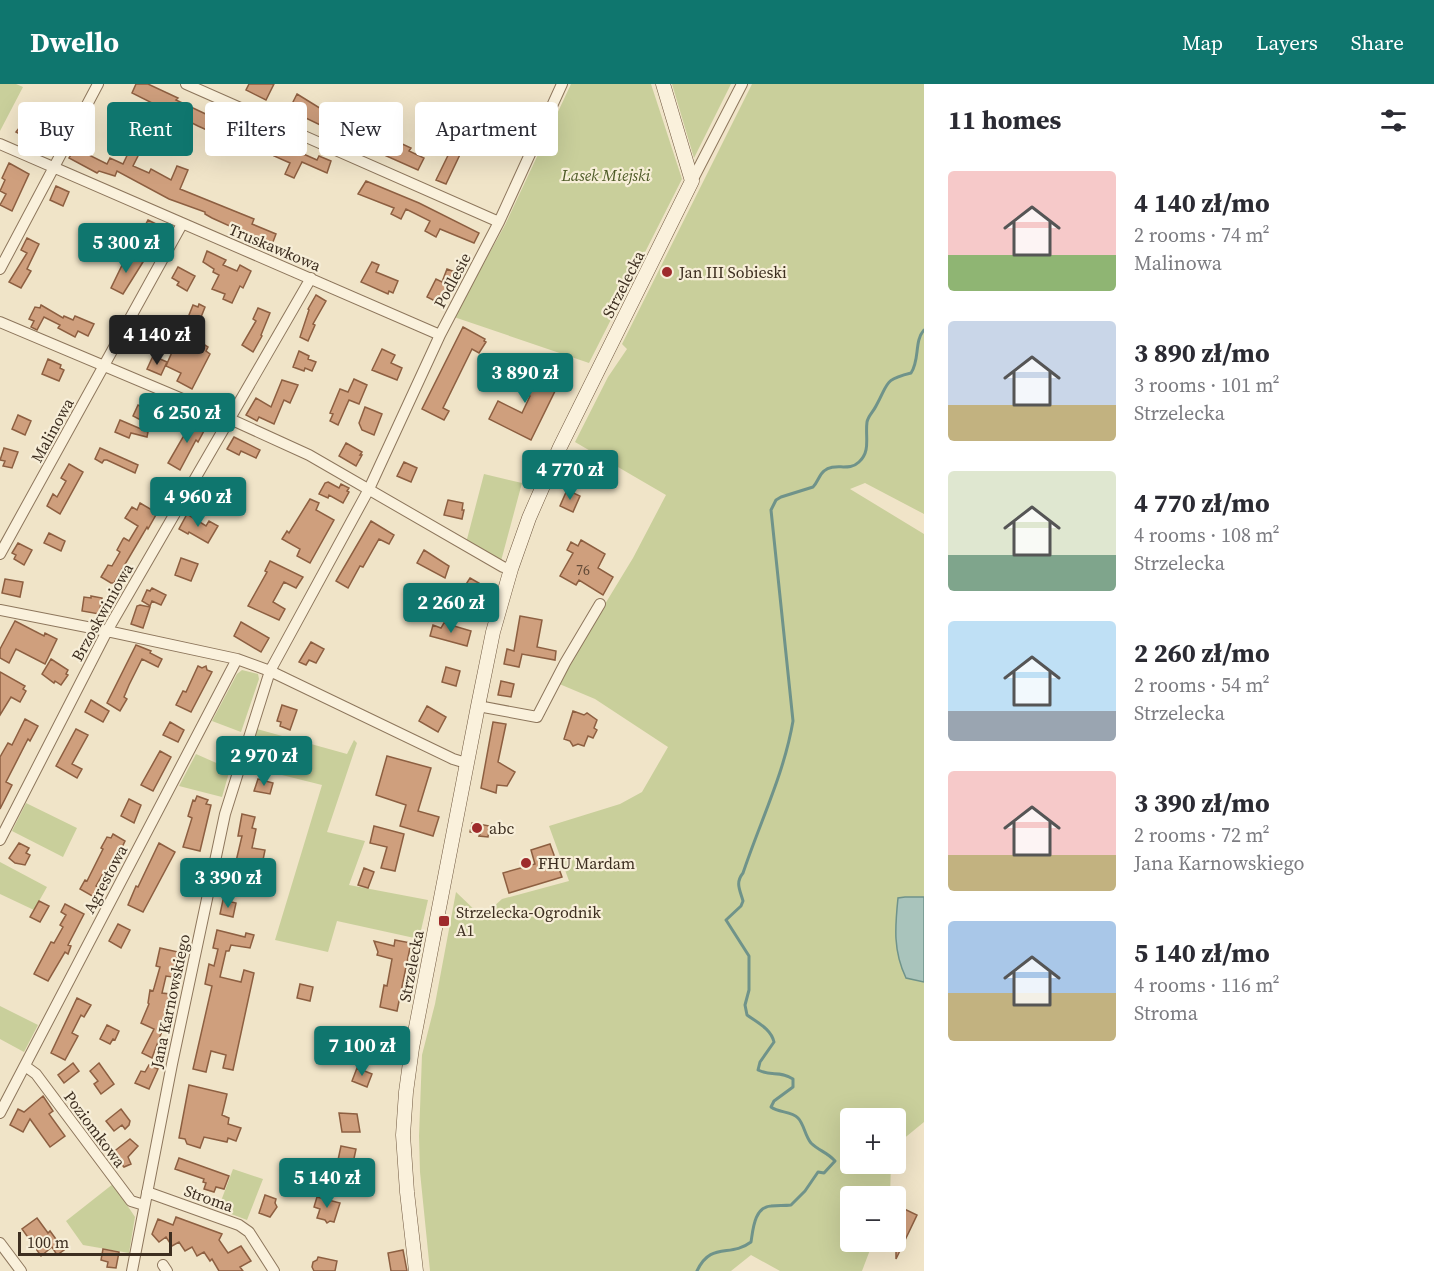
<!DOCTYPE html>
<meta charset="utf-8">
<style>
body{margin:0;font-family:"Source Serif 4",serif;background:#f7f7f7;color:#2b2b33;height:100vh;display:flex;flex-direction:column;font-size:22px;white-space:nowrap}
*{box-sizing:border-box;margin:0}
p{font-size:20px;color:#7c7c81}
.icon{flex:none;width:33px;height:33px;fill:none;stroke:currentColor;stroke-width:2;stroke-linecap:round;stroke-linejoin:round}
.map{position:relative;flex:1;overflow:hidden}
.panel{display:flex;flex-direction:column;background:#fff;width:510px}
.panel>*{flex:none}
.banner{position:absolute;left:18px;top:18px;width:570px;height:54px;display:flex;gap:12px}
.buttons{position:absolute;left:840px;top:1024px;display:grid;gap:12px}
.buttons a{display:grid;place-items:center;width:66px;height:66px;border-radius:6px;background:#fff;box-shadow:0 6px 24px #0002;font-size:30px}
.scale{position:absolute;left:18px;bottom:15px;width:154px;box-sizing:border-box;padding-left:6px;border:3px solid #3d2e20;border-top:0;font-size:16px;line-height:21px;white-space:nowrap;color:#3d2e20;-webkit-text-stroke:4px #f7eed8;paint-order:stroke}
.price{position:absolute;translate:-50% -51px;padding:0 14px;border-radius:6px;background:#0f766e;color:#fff;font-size:20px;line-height:39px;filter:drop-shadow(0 2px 3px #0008)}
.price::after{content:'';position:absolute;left:50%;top:36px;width:18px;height:14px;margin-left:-9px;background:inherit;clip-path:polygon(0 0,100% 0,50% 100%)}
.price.current{background:#222;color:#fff}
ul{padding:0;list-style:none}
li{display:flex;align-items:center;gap:18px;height:150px;padding:0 24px}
li span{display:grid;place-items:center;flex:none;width:168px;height:120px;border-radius:6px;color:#555}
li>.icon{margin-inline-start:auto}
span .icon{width:72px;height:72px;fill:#fffc;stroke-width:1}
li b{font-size:26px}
h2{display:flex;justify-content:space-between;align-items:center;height:72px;padding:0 24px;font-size:26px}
.chip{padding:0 21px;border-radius:6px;background:#fff;box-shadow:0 6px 24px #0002;font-size:21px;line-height:54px}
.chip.current{background:#0f766e;color:#fff}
header{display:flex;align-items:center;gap:36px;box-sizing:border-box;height:84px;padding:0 30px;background:#0f766e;color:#fff}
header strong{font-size:28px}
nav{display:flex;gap:33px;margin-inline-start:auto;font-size:21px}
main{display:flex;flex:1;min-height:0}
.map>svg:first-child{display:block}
.green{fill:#c9cf9b}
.water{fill:#a9c4bc;stroke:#6f938a;stroke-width:1.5}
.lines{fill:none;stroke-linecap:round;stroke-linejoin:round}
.stream{stroke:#6f938a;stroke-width:3}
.building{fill:#cf9f7d;stroke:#8d5f41;stroke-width:1.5}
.street-casing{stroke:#8d765c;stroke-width:12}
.secondary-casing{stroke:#6f573f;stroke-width:15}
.street{stroke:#faf1dc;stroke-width:10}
.secondary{stroke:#faf1dc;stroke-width:14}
.poi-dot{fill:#9e2a2b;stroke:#f7eed8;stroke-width:2}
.labels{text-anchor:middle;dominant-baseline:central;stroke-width:4.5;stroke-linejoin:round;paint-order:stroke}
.number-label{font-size:14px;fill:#624a37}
.park-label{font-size:16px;font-style:italic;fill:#4d5a26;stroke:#f7eed8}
.street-label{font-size:16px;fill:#3d2e20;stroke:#f7eed8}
.poi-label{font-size:16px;fill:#3d2e20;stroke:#f7eed8;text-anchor:start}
</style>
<header>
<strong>Dwello</strong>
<nav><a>Map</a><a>Layers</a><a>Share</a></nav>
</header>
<main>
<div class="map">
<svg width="924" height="1187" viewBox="0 0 924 1187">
<rect width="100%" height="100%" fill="#f0e4c8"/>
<path class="green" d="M0 0H16L23 3 0 47Z
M571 0H651L682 95 589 279 454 233 505 141Z
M672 0H731L694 74Z
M752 0H924V430L865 399 850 405 924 450V813H905L906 894 924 898V1038L896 1061V1035H850V1080H891L890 1113H850V1158H873L862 1187H780L751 1171 731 1187H430L420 1088 419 1052 422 971 435 920 456 808 482 833 502 815 569 797 549 742 620 720 642 708 668 663 595 615 557 599 633 474 666 411 575 358 608 293 627 265 622 260Z
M484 390 522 399 501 477 466 459Z
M242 586 258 590 259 595 241 648 212 637 237 590Z
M257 645 347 670 354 656 357 659 327 748 365 757 349 801 428 816 419 855 337 837 328 868 275 856 322 701 246 682Z
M196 670 230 685 222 713 179 702Z
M26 719 77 744 63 773 12 747Z
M0 778 47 803 34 826 0 810Z
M0 922 38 941 24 968 0 955Z
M233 1085 263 1095 247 1136 218 1125Z
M113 1100 135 1133 129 1169 83 1161 66 1137Z"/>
<path class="water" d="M905 813H924V898L906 894C893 867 895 843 898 814Z"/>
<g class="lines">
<path class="stream" d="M697 1187C711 1157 730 1174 751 1158 753 1146 754 1123 771 1122 778 1121 784 1122 791 1121L805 1107 818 1088 824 1089 835 1077C827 1068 819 1067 811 1059 805 1052 804 1040 798 1034 791 1027 779 1029 771 1023L774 1017 793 1003V995C779 986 772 993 758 986L760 978 774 958C771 945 758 939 747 931L745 921 749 906V872L726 836 741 822 743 817C740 806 735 799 743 789 760 738 784 690 793 637L771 426 776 416 781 413 813 403C818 398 819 391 824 387 834 378 849 388 859 378 871 367 865 353 867 338 868 332 873 328 876 322 889 299 883 296 911 289 920 276 914 257 924 246"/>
</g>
<path class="building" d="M136 0H148L178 14 176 16 212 33V31L245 46 246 44 259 50 254 61 222 47 220 52 198 42 132 9Z
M249 0H274L266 16 246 6Z
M297 10 323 26 321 29 352 44 346 55 339 50 289 26Z
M473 20 482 24 446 100 436 96Z
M26 35 47 46 48 44 56 48 50 59 30 48 27 54 16 48Z
M380 58 395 65 398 58 411 64 409 67 424 74 418 86 375 67Z
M132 61 141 66 133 82 149 89 151 85 171 96 177 82 188 86 180 105 254 135 252 140 276 150 271 163 258 157 259 154 240 146 235 148 232 143 212 134 205 130V128L169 115 117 87 115 92 99 87 97 89 69 74 75 64 107 80 110 74 123 80Z
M283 61 317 76 319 72 331 77 327 89 302 78 294 94 285 90 290 79 274 72 278 64 281 65Z
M9 79 29 90 12 127 0 121 6 110 0 107 5 96 2 94Z
M366 97 419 119 479 149 474 159 440 145 436 153 425 147 430 137 406 125 401 135 391 130 394 124 358 110Z
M56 102 69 108 63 122 50 116Z
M148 136 156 140 155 143 160 146 152 160 139 153Z
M27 154 39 160 27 185 31 187 21 204 9 198 27 169 21 166Z
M207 167 226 176 223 181 237 187 240 181 251 187 243 204 240 202 232 219 223 215 225 210 212 205 219 191 213 188 214 185 203 178Z
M127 171 143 178 123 210 111 204Z
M372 178 379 181 376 188 398 197 393 209 389 207 388 210 361 198Z
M178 183 195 192 187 207 177 201 179 198 172 194Z
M447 185 455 188 447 206 448 210 441 220 427 213 436 195 442 198Z
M316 211 326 217 313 240 315 241 308 257 300 253 309 226 308 225Z
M199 220 205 223 196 246 200 248 197 256 208 263 206 267 210 270 192 305 177 297 181 289 166 282 176 259 179 260 181 257 190 238 187 236 193 221 198 223Z
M41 221 63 234 64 232 73 236 75 232 94 240 88 252 78 247 75 253 58 244 60 241 44 233 37 246 31 243 34 237 29 235 35 223 40 224Z
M258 224 270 229 261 251 262 252 253 268 242 261 256 237 253 235Z
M463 243 485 255 484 257 486 258 479 269 472 265 443 324 449 327 444 336 422 325Z
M382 265 395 271 391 279 402 284 397 296 372 286Z
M299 267 309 272 308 275 316 278 312 287 305 284 304 287 293 283Z
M153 272 167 278 161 291 147 285Z
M48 275 61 281 60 284 64 286 59 297 42 290Z
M515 282 557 303 531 356 489 335 498 317 522 329 530 312 506 300Z
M354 295 367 301 359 320 349 316 338 341 330 337 333 330 330 329 340 305 348 308Z
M282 296 298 301 290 319 284 316 274 340 259 333 257 337 246 331 256 314 271 323Z
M149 315 160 320 150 341 133 332 138 321 145 325Z
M365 323 382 330 374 351 362 346 359 339Z
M18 331 31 337 25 351 12 345Z
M194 334 203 339 201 342 205 345 198 358 196 356 180 386 168 379Z
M120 336 148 348 147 353 131 349 129 354 115 348Z
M234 353 260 366 256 374 241 367 239 371 227 365Z
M346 359 362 368 360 371H362L356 382 339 372Z
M4 364 18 368 12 384 3 382 5 377 0 376Z
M100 364 138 381 135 389 107 376H104L102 379 95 375Z
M595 375 603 379 593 400 585 396 587 391 582 388 589 376 593 378Z
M404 378 417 384 411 398 397 392Z
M69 380 83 388 60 430 47 422 53 410 57 413 66 397 61 394Z
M328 398 339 404 341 400 349 404 347 407 349 408 343 419 329 411 328 414 319 410 325 399Z
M567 406 580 412 573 428 560 422Z
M310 415 319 419 316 426 334 436 310 479 297 472 300 465 282 455 287 447 289 449Z
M448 416 463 419 462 426H464L462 435 444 431Z
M140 419 157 429 148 445 147 443 114 499H111L101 493 108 481 112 482 120 468 117 466 123 455 124 454 129 457 138 442 125 434 132 423 137 426Z
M187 430 206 442 209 437 218 442 208 459 189 448 188 450 179 445Z
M371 437 394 451 389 460 379 455 363 483 360 482 348 504 336 497Z
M49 449 65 457 61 467 44 459Z
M581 456 605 470 598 484 613 493 603 511 579 496 576 501 560 492 573 469 567 466 571 458 578 462Z
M18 459 32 466 24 481 14 475 16 471 12 469Z
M424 466 449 482 445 494 417 479Z
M181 474 198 480 191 497 175 491Z
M270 477 303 493 296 504 284 498 273 518 285 525 279 536 248 522 267 488 265 487Z
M470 494 484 502 477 513 463 505Z
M5 495 23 498 20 513 2 509Z
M152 504 166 511 161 521 152 517 150 522 142 517 147 506 150 507Z
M91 512 102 514 99 530 82 527 84 513 91 514Z
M140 521 150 523 143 544 131 540 137 522Z
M520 532 542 536 537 563 556 567 555 576 522 570 519 583 504 580 507 565 514 567Z
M15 537 44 552 45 549 57 555 45 580 16 565 9 579 0 574V565Z
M241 538 269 554 261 568 234 552Z
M444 539 471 547 467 562 430 552 433 541 441 544Z
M311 558 324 565 316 579 309 576 306 581 299 578Z
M136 561 151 567 150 569 162 575 158 583 142 575 129 601 124 613 127 615 120 627 107 619Z
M51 575 68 586 66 590 68 591 61 601 55 597 54 599 42 590Z
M198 582 202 584 206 582 207 586 212 588 191 628 176 621 183 607 186 608Z
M446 583 460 587 456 602 442 598Z
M0 588 25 602 23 605 26 607 20 618 11 613 0 631Z
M501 597 514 600 511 613 498 611Z
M91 616 109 627 103 638 85 628Z
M282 621 297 626 290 646 280 642 281 638 277 637Z
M427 622 446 633 438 648 419 637Z
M573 627 584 631 587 629 597 636 594 644 597 646 593 654 588 652 584 662 578 660 573 662 570 657 564 655Z
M25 635 38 642 30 657 28 655 6 698 12 701 0 725V673L8 659 12 661Z
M170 638 184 646 178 658 163 651Z
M493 638 506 640 498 678 515 688 507 702 497 701 496 709 481 704Z
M76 645 88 651 72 680 82 685 77 694 56 682Z
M160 667 171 673 153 707 141 701Z
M387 672 431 684 418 727 439 733 433 752 400 742 406 721 376 711Z
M258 695 273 699 270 710 254 707Z
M197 712 208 716 206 720 211 721 200 767 183 763 192 734 188 732 193 716 195 717Z
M129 715 141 721 134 739 121 732Z
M242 730 255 733 252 744 256 745 252 764 265 766 262 781 246 778 240 804 226 801 229 789 233 790 242 752H238Z
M472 739 490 742 488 753 479 752 480 750 470 748Z
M374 742 404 750 395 787 381 784 387 763 370 759Z
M113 750 125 757 110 789 105 786 96 802 99 804 94 813 80 805 85 796 87 797 103 765 101 764 107 753 111 754Z
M19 759 29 764 26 769 30 771 25 781 15 779 9 774Z
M159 759 175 768 143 828 128 821 136 802 138 803Z
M550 760 562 793 509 809 503 789 535 780 531 766Z
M364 784 374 788 368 804 358 801Z
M223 816 236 819 233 833 220 830Z
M39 817 49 822 40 838 30 833Z
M65 820 84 830 68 861 71 862 68 870 65 868 48 897 34 890 51 858 54 859 63 843 60 841 66 831 61 828Z
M118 840 130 846 121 864 109 857Z
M217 846 245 853 246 849 254 851 250 864 231 861 229 867H226L220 893 241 898 244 886 254 889 233 986 223 984 226 971 211 967 206 988 193 985 212 902 205 900 209 880 214 882 218 865 213 864Z
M395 856 411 859 397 927 380 923 384 901 387 902 392 875 377 871 378 868 374 857 394 862Z
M160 864 178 868 172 893 166 892 162 909 170 910 165 939 152 974 142 969 154 945 141 939 149 920 148 919 150 906 153 907 154 904 160 883 156 882Z
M300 900 313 903 310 917 297 914Z
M77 914 91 921 84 933 81 931 72 949 78 952 65 976 51 969Z
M107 941 119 947 115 956 113 955 110 960 100 955Z
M376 956 391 959 388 973 373 970Z
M73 979 79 987 64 999 58 991Z
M99 979 114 1000 101 1010 94 1000 98 997 90 987Z
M149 981 158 985 149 1005 135 999 141 987 145 988Z
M357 984 372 990 367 1003 352 997Z
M189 1001 227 1010 222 1031 229 1034 228 1040 241 1044 236 1057 228 1054 227 1058 204 1053 200 1064 187 1060 185 1055 179 1054Z
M43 1012 53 1027 49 1030 65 1052 50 1063 30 1035 23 1048 10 1041 18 1025 24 1028Z
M121 1025 130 1037 129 1041 125 1045 122 1041 114 1047 106 1037Z
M339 1029 357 1030 360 1048H342Z
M130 1055 138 1062 128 1073 131 1080 124 1083 112 1069Z
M341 1062 356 1065 353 1079 338 1076Z
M179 1074 229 1092 224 1105 216 1103 214 1108 204 1105 206 1099 203 1098 204 1095 175 1085Z
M265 1111 276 1115 275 1119 277 1123 270 1133 259 1129Z
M317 1113 340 1119 334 1138 330 1137 327 1139 325 1136 317 1134 320 1125 314 1123Z
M896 1121 917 1131 896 1175Z
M176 1133 222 1150 219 1156 228 1169 241 1162 251 1177 240 1183 243 1187H219L212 1175 210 1177 204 1168 197 1172 192 1163 185 1167 179 1158 172 1162 166 1153 159 1158 152 1150 158 1135 173 1141Z
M37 1134 48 1149 50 1147 64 1166 57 1171 52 1163 41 1172 22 1145Z
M103 1165 119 1168 116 1184 107 1183 108 1178 101 1176Z
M403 1166 407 1187H391L388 1169Z
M318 1173 337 1177 335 1187H314L312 1183 313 1178 317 1176Z"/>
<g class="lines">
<defs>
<path id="street" d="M186 0 499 138
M0 60 440 251
M692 97 742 0
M0 185 98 0
M0 238 230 335 309 371 503 483 511 485
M0 470 182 140
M0 526 107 547 237 575 270 587 453 675 466 679
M478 622 537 633 565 579 600 520
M0 756 107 547 311 194
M25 982 36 990 131 1117 144 1121
M0 1029 237 575
M147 1108 239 1141 249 1148 274 1187
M0 1159 21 1187
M163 1181 167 1187
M132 1187 172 980 225 730 270 587 369 405 440 251 499 138 562 0"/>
<path id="secondary" d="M416 1187 407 1108 403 1051 406 1008 412 964 478 622 493 548 511 485 529 434 560 363 692 97 663 0"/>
</defs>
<use href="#street" class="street-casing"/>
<use href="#secondary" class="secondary-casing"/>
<use href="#street" class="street"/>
<use href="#secondary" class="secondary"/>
</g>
<g class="poi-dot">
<circle cx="667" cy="188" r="6"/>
<circle cx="477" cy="744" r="6"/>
<circle cx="526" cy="779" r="6"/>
<rect x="438" y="831" width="12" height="12" rx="3"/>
</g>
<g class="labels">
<g class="number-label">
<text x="583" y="486">76</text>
</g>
<g class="park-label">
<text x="606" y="91">Lasek Miejski</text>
</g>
<g class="street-label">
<text transform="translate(275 163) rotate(23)">Truskawkowa</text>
<text transform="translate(452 196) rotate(-62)">Podlesie</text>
<text transform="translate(623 200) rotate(-63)">Strzelecka</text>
<text transform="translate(52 346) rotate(-61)">Malinowa</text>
<text transform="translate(102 528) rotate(-61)">Brzoskwiniowa</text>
<text transform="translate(105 795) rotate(-62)">Agrestowa</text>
<text transform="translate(411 882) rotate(-79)">Strzelecka</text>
<text transform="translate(170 917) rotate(-78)">Jana Karnowskiego</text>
<text transform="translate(95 1045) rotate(53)">Poziomkowa</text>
<text transform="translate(209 1114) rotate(20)">Stroma</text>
</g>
<g class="poi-label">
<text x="679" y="188">Jan III Sobieski</text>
<text x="489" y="744">abc</text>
<text x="538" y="779">FHU Mardam</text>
<text x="456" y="828">Strzelecka-Ogrodnik<tspan x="456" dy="18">A1</tspan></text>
</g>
</g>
</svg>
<div class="buttons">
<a>+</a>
<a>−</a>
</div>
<div class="scale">100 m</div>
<b class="price" style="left:126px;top:190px">5 300 zł</b>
<b class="price current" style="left:157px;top:282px">4 140 zł</b>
<b class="price" style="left:525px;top:320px">3 890 zł</b>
<b class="price" style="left:187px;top:360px">6 250 zł</b>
<b class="price" style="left:570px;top:417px">4 770 zł</b>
<b class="price" style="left:198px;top:444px">4 960 zł</b>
<b class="price" style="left:451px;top:550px">2 260 zł</b>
<b class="price" style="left:264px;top:703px">2 970 zł</b>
<b class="price" style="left:228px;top:825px">3 390 zł</b>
<b class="price" style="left:362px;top:993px">7 100 zł</b>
<b class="price" style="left:327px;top:1125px">5 140 zł</b>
<div class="banner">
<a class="chip">Buy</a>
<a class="chip current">Rent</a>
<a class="chip">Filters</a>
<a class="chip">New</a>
<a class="chip">Apartment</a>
</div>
</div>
<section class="panel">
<h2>11 homes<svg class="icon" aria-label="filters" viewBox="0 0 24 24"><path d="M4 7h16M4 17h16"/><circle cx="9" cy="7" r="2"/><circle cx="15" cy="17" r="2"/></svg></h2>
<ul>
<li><span style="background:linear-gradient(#f6c9c9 70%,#8fb573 0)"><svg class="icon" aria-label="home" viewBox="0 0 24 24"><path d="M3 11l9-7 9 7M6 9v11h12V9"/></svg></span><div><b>4 140 zł/mo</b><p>2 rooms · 74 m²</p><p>Malinowa</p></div></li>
<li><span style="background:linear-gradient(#c9d6e8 70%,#c2b280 0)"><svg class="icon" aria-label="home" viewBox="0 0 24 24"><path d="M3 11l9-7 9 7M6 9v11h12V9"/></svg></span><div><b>3 890 zł/mo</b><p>3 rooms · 101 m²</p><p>Strzelecka</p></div></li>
<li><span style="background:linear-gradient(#dfe7d0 70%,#7fa58c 0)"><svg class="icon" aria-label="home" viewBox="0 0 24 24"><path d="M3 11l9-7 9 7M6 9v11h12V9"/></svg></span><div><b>4 770 zł/mo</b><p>4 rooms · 108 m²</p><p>Strzelecka</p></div></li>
<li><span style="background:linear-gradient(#bfe0f5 75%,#9aa5b1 0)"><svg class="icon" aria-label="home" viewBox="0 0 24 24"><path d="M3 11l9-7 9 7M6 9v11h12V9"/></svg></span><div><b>2 260 zł/mo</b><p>2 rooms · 54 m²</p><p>Strzelecka</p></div></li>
<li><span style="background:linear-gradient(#f6c9c9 70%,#c2b280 0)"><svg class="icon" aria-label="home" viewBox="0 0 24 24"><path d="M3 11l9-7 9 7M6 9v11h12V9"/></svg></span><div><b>3 390 zł/mo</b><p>2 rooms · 72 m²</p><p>Jana Karnowskiego</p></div></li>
<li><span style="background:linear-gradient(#a9c7e8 60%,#c2b280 0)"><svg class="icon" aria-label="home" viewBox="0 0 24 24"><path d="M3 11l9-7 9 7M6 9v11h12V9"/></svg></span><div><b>5 140 zł/mo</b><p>4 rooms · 116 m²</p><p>Stroma</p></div></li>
</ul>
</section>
</main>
